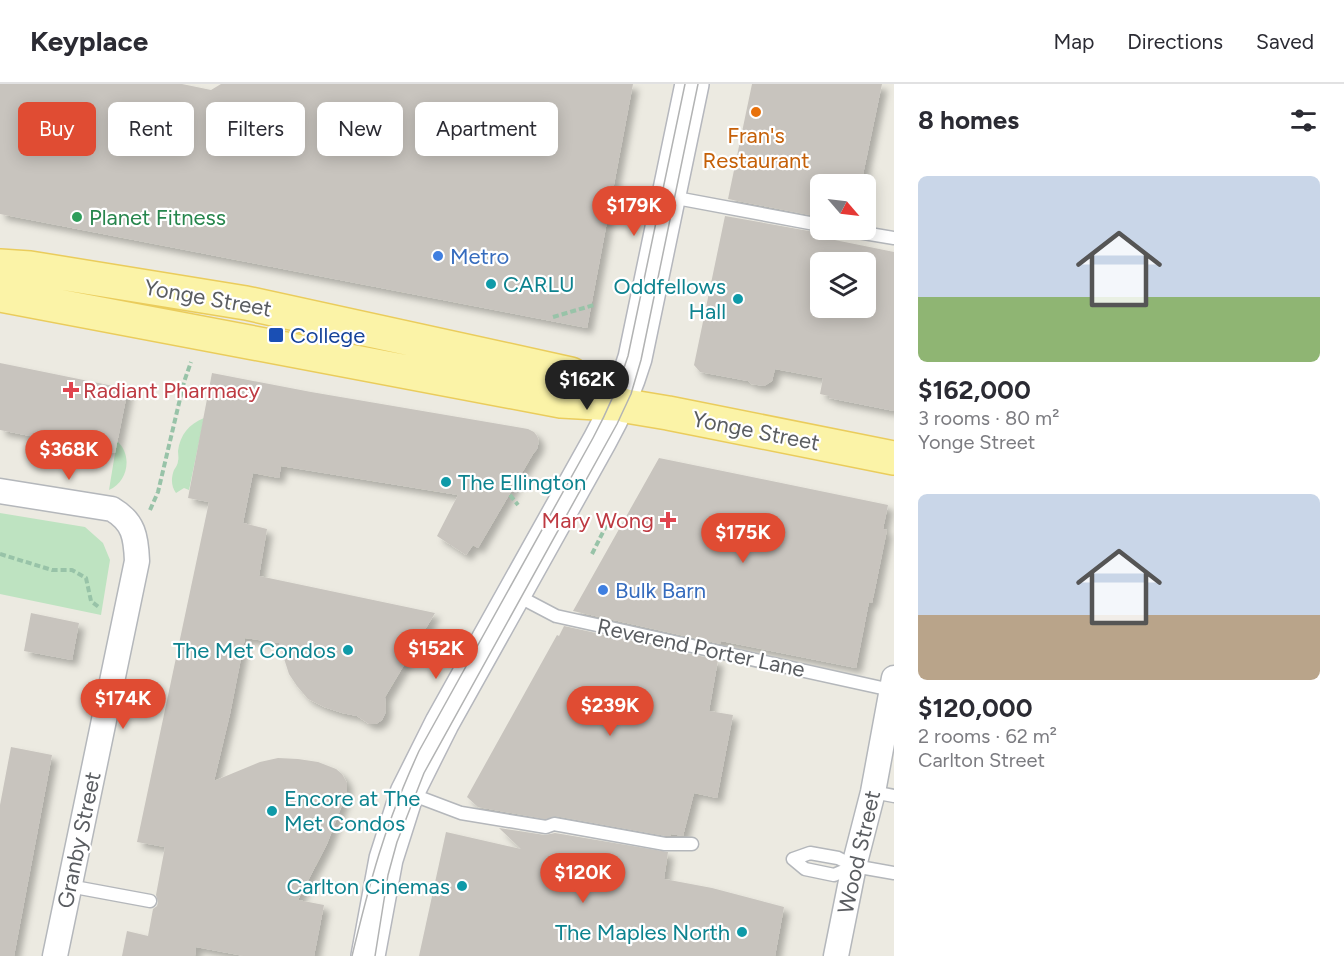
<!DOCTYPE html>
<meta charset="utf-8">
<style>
body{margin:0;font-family:Figtree,sans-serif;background:#f2f2f3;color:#2b2b33;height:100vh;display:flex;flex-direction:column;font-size:22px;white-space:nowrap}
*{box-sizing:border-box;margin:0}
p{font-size:20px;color:#7c7c81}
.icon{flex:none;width:33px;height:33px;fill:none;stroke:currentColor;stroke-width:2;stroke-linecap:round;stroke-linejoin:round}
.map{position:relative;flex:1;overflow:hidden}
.side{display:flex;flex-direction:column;background:#fff;width:450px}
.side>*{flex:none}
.hud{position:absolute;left:18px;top:18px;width:570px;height:54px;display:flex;gap:12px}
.needle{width:39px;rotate:118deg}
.buttons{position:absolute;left:810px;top:90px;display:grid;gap:12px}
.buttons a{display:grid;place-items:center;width:66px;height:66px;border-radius:9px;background:#fff;box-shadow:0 3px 15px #0003;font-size:30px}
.price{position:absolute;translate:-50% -51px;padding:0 14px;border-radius:21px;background:#e04c33;color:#fff;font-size:20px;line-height:39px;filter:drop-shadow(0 2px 3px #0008)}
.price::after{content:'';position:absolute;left:50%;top:36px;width:18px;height:14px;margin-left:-9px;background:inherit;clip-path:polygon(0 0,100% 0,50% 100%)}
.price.selected{background:#222;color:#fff}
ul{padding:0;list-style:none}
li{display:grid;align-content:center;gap:12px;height:318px;padding:0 24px}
li span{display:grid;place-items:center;height:186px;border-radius:9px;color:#555}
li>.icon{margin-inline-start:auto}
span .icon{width:108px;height:108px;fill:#fffc;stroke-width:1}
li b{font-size:26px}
h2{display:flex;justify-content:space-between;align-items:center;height:72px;padding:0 24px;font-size:26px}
.chip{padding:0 21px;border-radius:9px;background:#fff;box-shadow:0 3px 15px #0003;font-size:21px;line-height:54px}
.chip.selected{background:#e04c33;color:#fff}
header{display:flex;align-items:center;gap:36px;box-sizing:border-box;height:84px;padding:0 30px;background:#fff;border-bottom:2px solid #e1e1e2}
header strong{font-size:28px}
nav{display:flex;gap:33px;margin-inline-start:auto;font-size:21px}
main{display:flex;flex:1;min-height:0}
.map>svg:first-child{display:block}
.green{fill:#bee3c1}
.building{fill:#c8c4be;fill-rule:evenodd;filter:url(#shadow)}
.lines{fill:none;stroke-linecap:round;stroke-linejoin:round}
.lane-casing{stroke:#b4b7bb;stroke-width:15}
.street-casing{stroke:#b4b7bb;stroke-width:27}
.secondary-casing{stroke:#b5b7bd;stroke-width:36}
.primary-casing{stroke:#eacc5c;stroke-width:36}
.path{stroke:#98c3a8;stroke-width:4;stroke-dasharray:6 3;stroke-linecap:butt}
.lane{stroke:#fff;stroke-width:12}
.street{stroke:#fff;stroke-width:24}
.secondary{stroke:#fff;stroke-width:33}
.primary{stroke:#fbf3a7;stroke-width:33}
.tram{stroke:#b2b3b3;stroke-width:1.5}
.food-dot{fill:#e8710a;stroke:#fff;stroke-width:2}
.leisure-dot{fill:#2e9e5b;stroke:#fff;stroke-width:2}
.shop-dot{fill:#3f7fe0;stroke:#fff;stroke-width:2}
.culture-dot{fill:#0f9aa8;stroke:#fff;stroke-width:2}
.transit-dot{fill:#1a4fb4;stroke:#fff;stroke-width:2}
.health-dot{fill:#e0444e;stroke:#fff;stroke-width:2}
.labels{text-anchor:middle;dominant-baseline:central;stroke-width:4.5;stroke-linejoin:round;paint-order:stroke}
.food-label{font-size:22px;fill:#c56008;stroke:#fff}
.leisure-label{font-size:22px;fill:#27864d;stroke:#fff;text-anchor:start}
.shop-label{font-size:22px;fill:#366cbe;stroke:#fff;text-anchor:start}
.culture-label{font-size:22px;fill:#0d838f;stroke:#fff;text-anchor:end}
.street-label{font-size:22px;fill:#5a5d61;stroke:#fff}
.transit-label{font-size:22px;fill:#164399;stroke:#fff;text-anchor:start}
.health-label{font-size:22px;fill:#be3a42;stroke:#fff;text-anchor:start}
</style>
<header>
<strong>Keyplace</strong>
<nav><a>Map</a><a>Directions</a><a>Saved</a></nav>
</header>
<main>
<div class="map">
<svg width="894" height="872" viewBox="0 0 894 872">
<defs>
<filter id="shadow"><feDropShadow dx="5.5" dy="5.5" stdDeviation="3" flood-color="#0004"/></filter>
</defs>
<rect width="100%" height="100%" fill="#eceae1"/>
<path class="green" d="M204 334 189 406 184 404 176 409C171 402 171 394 174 386 176 383 178 380 178 377 179 374 178 370 178 367 180 351 189 340 204 334Z
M117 357C133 371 128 398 109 406Z
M0 429 85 443 103 459 110 476 101 531 0 510Z"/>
<path class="building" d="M0 0H182L211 6 221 0H633L587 244 0 130Z
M752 0H882L861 100H820V133L728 115Z
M725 132 820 149V153L894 168V327L829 314V312L820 310 823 294 775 285 772 297 764 302 751 300 748 297 700 288 694 281ZM820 178H866V224H820Z
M0 279 128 305 115 369 0 346Z
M212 289 311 308 528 345 534 348 537 352 539 357 537 365 533 370 478 464 473 461 466 471 437 452 458 411 281 382 279 394 253 389 243 439 267 445 259 492 435 529 385 613 386 626 385 630 382 636 376 640H369L357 632 342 629 324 623 308 615 297 602 289 590 279 559 245 554 230 630 214 697 260 678 278 674 298 675 318 678 336 685 342 690 347 699V708L327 760 298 816 324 821 314 872H244L196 863 195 872H122L127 847 148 852 153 825 157 822 158 818 156 811 165 763 137 758 209 418 188 414Z
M659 374 888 421 883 445 887 446 876 500 872 519 869 518 856 584 721 557V560L573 527Z
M31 529 79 539 72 576 24 567Z
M564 542 718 576 709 627 733 631 717 714 694 709 683 752 671 750 670 752H666L555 732 545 735 478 723 467 713 557 551 559 552Z
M11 663 52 671 14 872H0V721Z
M499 744 545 751 555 749 668 768 664 795 712 804 784 823 775 872H419L446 748 521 765Z"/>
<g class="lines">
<defs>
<path id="lane" d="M671 113 820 141
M846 146 894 154
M516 511 556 532 891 606
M873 708 894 712
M408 709 461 729 546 743 554 740 665 760H692
M793 775 810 769 838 774 854 782 894 789
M793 775 805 785 834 791 853 783
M69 802 150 817"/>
<path id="street" d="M0 407 112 425C134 438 136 453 137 477L55 872
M836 872 854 782 873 708 894 594"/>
<path id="secondary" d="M368 872 386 775 407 709 442 639 600 356C615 329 626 304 635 274L692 0"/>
<path id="primary" d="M0 182 30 184 246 219 571 290 612 317 626 322 668 329 894 374
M0 211 561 317 615 320"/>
</defs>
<use href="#lane" class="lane-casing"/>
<use href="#street" class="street-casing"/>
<use href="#secondary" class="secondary-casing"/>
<use href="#primary" class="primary-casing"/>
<path class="path" d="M553 233 594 221
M510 411 518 421
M150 426 158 408 184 298 191 278
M0 470 52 486H72L86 494 91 517 100 524
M592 470 608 438"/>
<use href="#lane" class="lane"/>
<use href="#street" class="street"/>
<use href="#secondary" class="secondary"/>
<use href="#primary" class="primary"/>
<path class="tram" d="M352 872C361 835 370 797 382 761 392 729 405 698 419 667L593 354C607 328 619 301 628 272L685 0
M375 872 388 791 397 758 424 689 617 340 631 310 641 276 698 0"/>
</g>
<circle class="food-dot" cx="756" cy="28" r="6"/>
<circle class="leisure-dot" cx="77" cy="133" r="6"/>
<g class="shop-dot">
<circle cx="438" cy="172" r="6"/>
<circle cx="603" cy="506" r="6"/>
</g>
<g class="culture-dot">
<circle cx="491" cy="200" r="6"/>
<circle cx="738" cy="215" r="6"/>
<circle cx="446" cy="398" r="6"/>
<circle cx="348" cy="566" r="6"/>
<circle cx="272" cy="727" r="6"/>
<circle cx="462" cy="802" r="6"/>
<circle cx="742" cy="848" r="6"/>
</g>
<rect class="transit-dot" x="268" y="243" width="16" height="16" rx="3"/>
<g class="health-dot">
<path d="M68 297h6v6h6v6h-6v6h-6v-6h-6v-6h6z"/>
<path d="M665 427h6v6h6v6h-6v6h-6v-6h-6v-6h6z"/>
</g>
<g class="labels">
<g class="food-label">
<text x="756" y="51">Fran's<tspan x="756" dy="25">Restaurant</tspan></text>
</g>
<g class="leisure-label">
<text x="89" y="133">Planet Fitness</text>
</g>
<g class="shop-label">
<text x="450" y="172">Metro</text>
<text x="615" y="506">Bulk Barn</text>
</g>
<g class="culture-label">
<text x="503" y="200" text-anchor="start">CARLU</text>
<text x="726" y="202">Oddfellows<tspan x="726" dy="25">Hall</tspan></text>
<text x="458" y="398" text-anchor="start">The Ellington</text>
<text x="336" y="566">The Met Condos</text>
<text x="284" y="714" text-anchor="start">Encore at The<tspan x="284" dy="25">Met Condos</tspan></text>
<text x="450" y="802">Carlton Cinemas</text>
<text x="730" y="848">The Maples North</text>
</g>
<g class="street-label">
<text transform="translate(208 214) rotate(10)">Yonge Street</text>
<text transform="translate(756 347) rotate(11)">Yonge Street</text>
<text transform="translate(701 564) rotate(12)">Reverend Porter Lane</text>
<text transform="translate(79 756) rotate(-78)">Granby Street</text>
<text transform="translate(859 768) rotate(-77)">Wood Street</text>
</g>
<g class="transit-label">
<text x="290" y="251">College</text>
</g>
<g class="health-label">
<text x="83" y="306">Radiant Pharmacy</text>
<text x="654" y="436" text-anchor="end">Mary Wong</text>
</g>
</g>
</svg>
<div class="buttons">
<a><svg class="needle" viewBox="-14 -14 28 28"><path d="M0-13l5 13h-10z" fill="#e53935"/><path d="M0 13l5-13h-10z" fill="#7c7c81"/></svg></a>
<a><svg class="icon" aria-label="layers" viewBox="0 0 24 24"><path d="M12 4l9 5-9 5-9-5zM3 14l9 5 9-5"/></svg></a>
</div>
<b class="price" style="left:634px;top:153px">$179K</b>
<b class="price selected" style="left:587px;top:327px">$162K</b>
<b class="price" style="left:69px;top:397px">$368K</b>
<b class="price" style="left:743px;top:480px">$175K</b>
<b class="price" style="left:436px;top:596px">$152K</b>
<b class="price" style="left:123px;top:646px">$174K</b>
<b class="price" style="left:610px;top:653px">$239K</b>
<b class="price" style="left:583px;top:820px">$120K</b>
<div class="hud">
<a class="chip selected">Buy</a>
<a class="chip">Rent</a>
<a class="chip">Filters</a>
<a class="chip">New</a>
<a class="chip">Apartment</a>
</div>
</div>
<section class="side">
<h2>8 homes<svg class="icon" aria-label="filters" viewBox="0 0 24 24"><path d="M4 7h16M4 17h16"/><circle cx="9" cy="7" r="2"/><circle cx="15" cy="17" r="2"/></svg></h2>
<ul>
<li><span style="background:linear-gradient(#c9d6e8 65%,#8fb573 0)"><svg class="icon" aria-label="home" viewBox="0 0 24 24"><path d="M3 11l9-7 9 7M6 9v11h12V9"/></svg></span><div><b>$162,000</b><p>3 rooms · 80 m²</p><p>Yonge Street</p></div></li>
<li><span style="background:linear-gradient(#c9d6e8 65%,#b9a48a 0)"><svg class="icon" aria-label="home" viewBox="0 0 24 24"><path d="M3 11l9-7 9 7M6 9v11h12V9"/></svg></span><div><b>$120,000</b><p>2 rooms · 62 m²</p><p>Carlton Street</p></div></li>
</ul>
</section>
</main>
